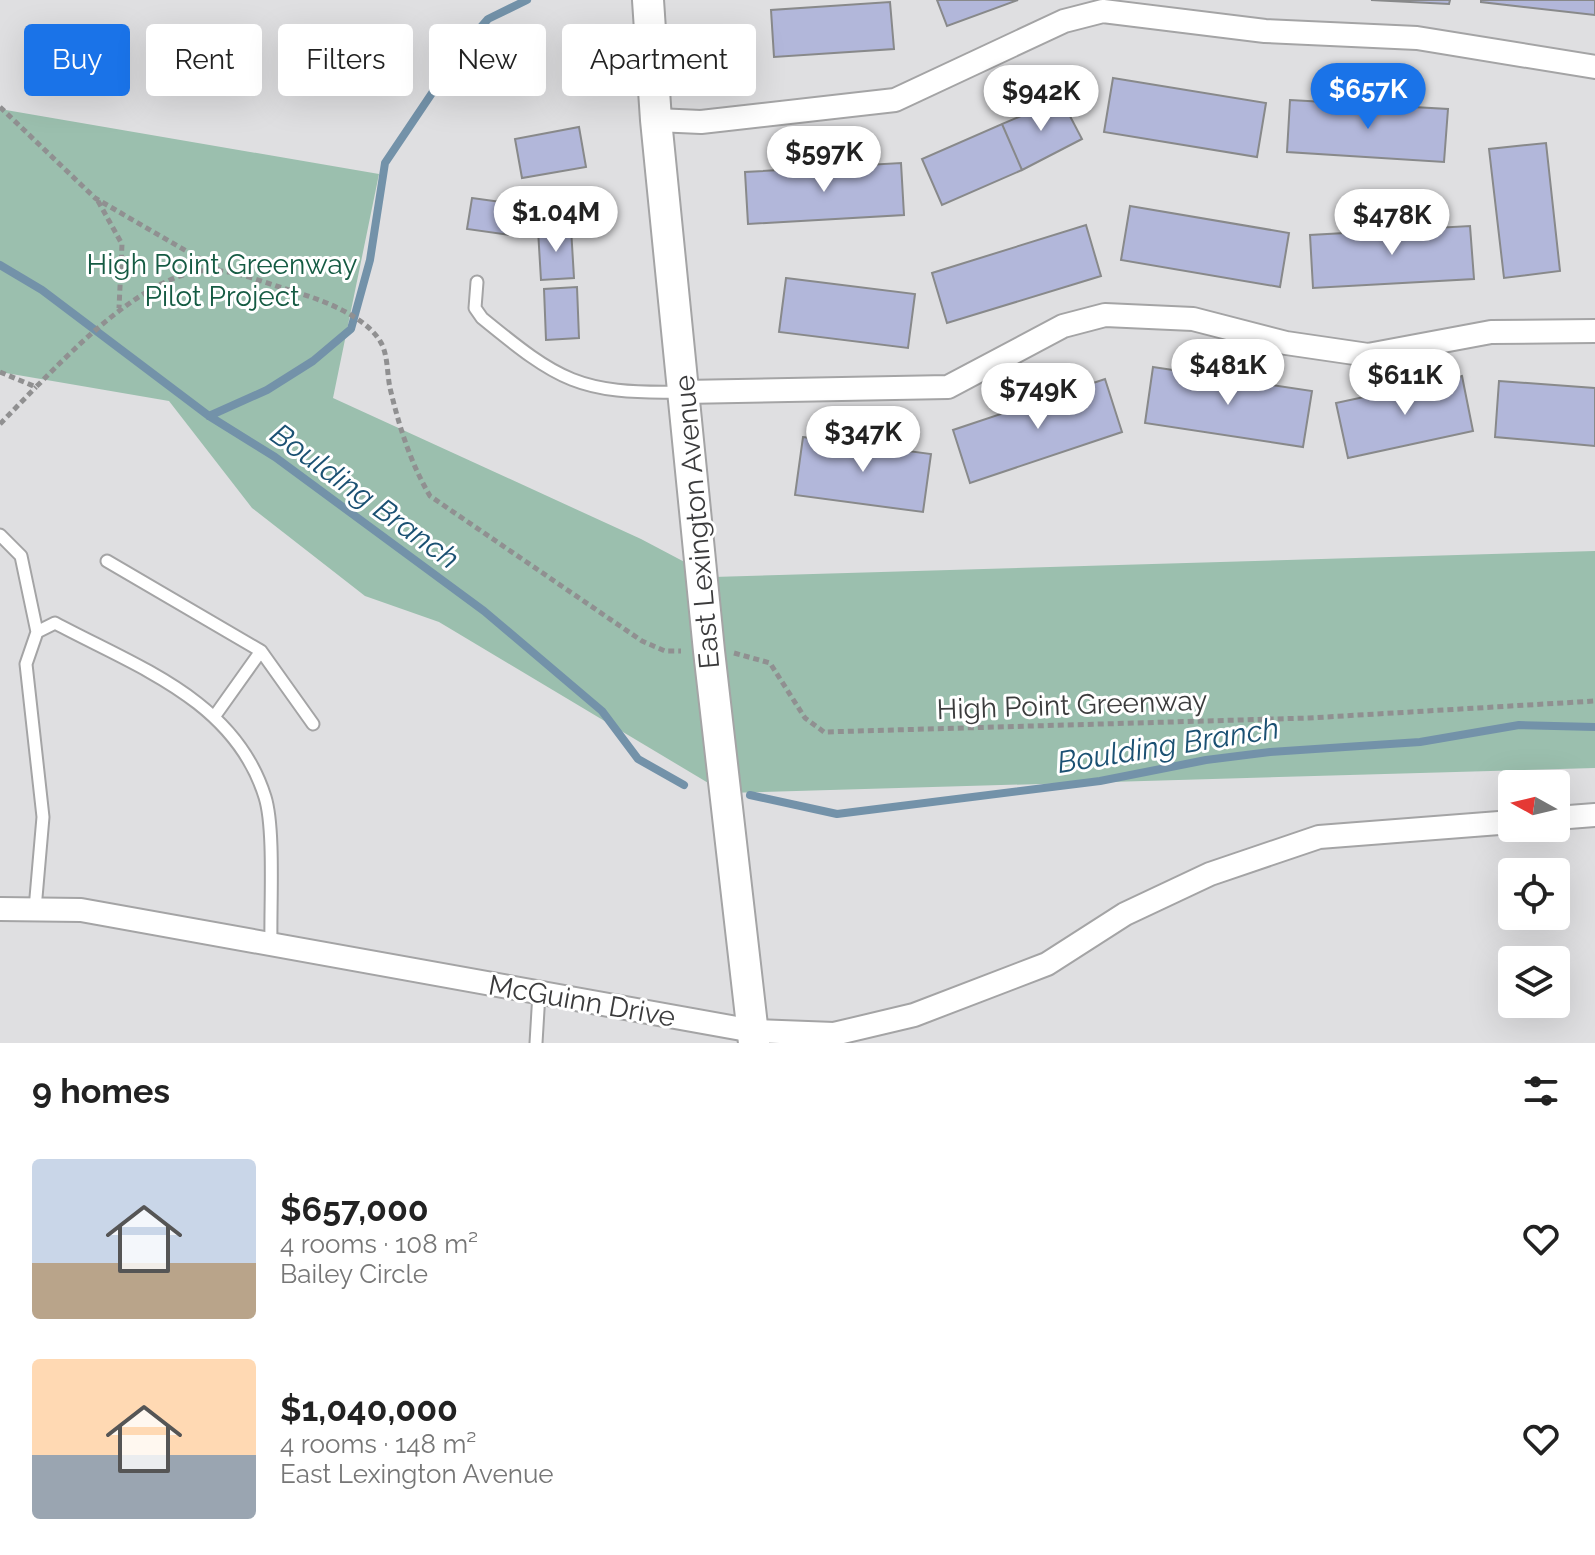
<!DOCTYPE html>
<meta charset="utf-8">
<style>
body{margin:0;font-family:Raleway,sans-serif;background:#f2f2f2;color:#222;height:100vh;display:flex;flex-direction:column;font-size:30px;white-space:nowrap}
*{box-sizing:border-box;margin:0}
p{font-size:26px;color:#767676}
.icon{flex:none;width:44px;height:44px;fill:none;stroke:currentColor;stroke-width:2;stroke-linecap:round;stroke-linejoin:round}
.map{position:relative;height:1043px;overflow:hidden}
.side{display:flex;flex-direction:column;background:#fff;flex:1}
.side>*{flex:none}
.banner{position:absolute;left:24px;top:24px;width:800px;height:72px;display:flex;gap:16px}
.needle{width:52px;rotate:278deg}
.tools{position:absolute;left:1498px;top:770px;display:grid;gap:16px}
.tools a{display:grid;place-items:center;width:72px;height:72px;border-radius:8px;background:#fff;box-shadow:0 8px 32px #0002;font-size:40px}
.price{position:absolute;translate:-50% -68px;padding:0 18px;border-radius:28px;background:#fff;color:#222;font-size:26px;line-height:52px;filter:drop-shadow(0 2px 4px #0008)}
.price::after{content:'';position:absolute;left:50%;top:48px;width:24px;height:18px;margin-left:-12px;background:inherit;clip-path:polygon(0 0,100% 0,50% 100%)}
.price.current{background:#1a73e8;color:#fff}
ul{padding:0;list-style:none}
li{display:flex;align-items:center;gap:24px;height:200px;padding:0 32px}
li span{display:grid;place-items:center;flex:none;width:224px;height:160px;border-radius:8px;color:#555}
li>.icon{margin-inline-start:auto}
span .icon{width:96px;height:96px;fill:#fffc;stroke-width:1}
li b{font-size:34px}
h2{display:flex;justify-content:space-between;align-items:center;height:96px;padding:0 32px;font-size:34px}
.tag{padding:0 28px;border-radius:8px;background:#fff;box-shadow:0 8px 32px #0002;font-size:28px;line-height:72px}
.tag.current{background:#1a73e8;color:#fff}
.map>svg:first-child{display:block}
.green{fill:#9bbfae}
.lines{fill:none;stroke-linecap:round;stroke-linejoin:round}
.stream{stroke:#7392a9;stroke-width:8}
.building{fill:#b2b7da;stroke:#88898a;stroke-width:2}
.service-casing{stroke:#a4a4a5;stroke-width:15}
.minor-casing{stroke:#a4a4a5;stroke-width:26}
.secondary-casing{stroke:#a4a4a5;stroke-width:34}
.path{stroke:#909091;stroke-width:5;stroke-dasharray:6 4;stroke-linecap:butt}
.service{stroke:#fff;stroke-width:11}
.minor{stroke:#fff;stroke-width:22}
.secondary{stroke:#fff;stroke-width:30}
.labels{text-anchor:middle;dominant-baseline:central;stroke-width:6;stroke-linejoin:round;paint-order:stroke}
.park-label{font-size:28px;fill:#155b43;stroke:#fff}
.street-label{font-size:28px;fill:#3b3b3c;stroke:#fff}
.water-label{font-size:30px;font-style:italic;fill:#1b5173;stroke:#fff}
</style>
<div class="map">
<svg width="1595" height="1043" viewBox="0 0 1595 1043">
<rect width="100%" height="100%" fill="#dfdfe1"/>
<path class="green" d="M0 109 379 174 333 398 641 539 713 577 1595 551V768L725 793 439 622 365 596 252 508 169 401 0 372Z"/>
<g class="lines">
<path class="stream" d="M0 265 42 290 209 416 275 457 484 611 602 711 638 759 684 785
M209 416 267 390 313 361 351 329 370 260 385 163 461 50 488 19 527 0
M750 795 837 814 1100 781 1206 760 1270 752 1420 742 1519 725 1595 727"/>
</g>
<path class="building" d="M937 0H1018L947 26Z
M1371 0H1450L1449 4Z
M1481 0H1595V15L1481 2Z
M890 2 894 49 774 57 771 10Z
M1113 78 1266 103 1257 157 1104 132Z
M1061 99 1082 139 1022 170 1002 124Z
M1290 100 1448 109 1444 162 1287 152Z
M1002 124 1022 170 942 205 922 159Z
M579 127 586 167 522 178 515 139Z
M1546 143 1560 271 1504 278 1489 149Z
M901 163 904 215 748 224 745 172Z
M472 198 523 205 518 236 467 229Z
M1130 206 1289 233 1280 287 1121 260Z
M1086 225 1101 276 947 323 932 273Z
M1470 226 1474 279 1313 288 1310 235Z
M571 228 574 278 541 280 538 230Z
M786 278 915 294 908 348 779 332Z
M577 287 579 338 546 340 544 289Z
M1153 367 1312 391 1303 447 1145 423Z
M1462 376 1473 431 1348 458 1336 403Z
M1105 379 1122 432 970 483 953 430Z
M1499 381 1595 388V446L1495 437Z
M803 437 931 454 923 512 795 495Z"/>
<g class="lines">
<defs>
<path id="service" d="M477 282 475 308 482 318C559 381 579 394 680 392
M0 535 21 556 37 632
M107 561 261 651
M214 717 261 651 313 724
M35 909 43 817 26 664 37 632 55 623C137 667 235 700 265 797 275 829 270 908 271 944
M536 1043 539 993"/>
<path id="minor" d="M656 120 701 122 895 100 1064 21 1103 11 1265 31 1417 38 1595 67
M684 392 948 387 1063 326 1105 315 1193 319 1286 343 1368 355 1491 332 1595 331
M1556 818 1595 815
M0 909 81 910 753 1031 834 1034 914 1015 1047 964 1125 914 1210 874 1319 837 1512 822"/>
<path id="secondary" d="M648 0 656 120 709 651 754 1043"/>
</defs>
<use href="#service" class="service-casing"/>
<use href="#minor" class="minor-casing"/>
<use href="#secondary" class="secondary-casing"/>
<path class="path" d="M0 107 95 198 219 270
M98 201 122 244 119 308
M0 372 36 387C77 346 157 262 221 271 245 274 269 284 292 291 320 299 364 315 380 341 388 353 387 374 390 388 399 426 410 462 430 496L642 641 665 651H681
M0 424 36 387
M734 653 770 663 805 718 824 732 1309 718 1595 701"/>
<use href="#service" class="service"/>
<use href="#minor" class="minor"/>
<use href="#secondary" class="secondary"/>
</g>
<g class="labels">
<g class="park-label">
<text x="222" y="264">High Point Greenway<tspan x="222" dy="32">Pilot Project</tspan></text>
</g>
<g class="street-label">
<text transform="translate(697 522) rotate(-95)">East Lexington Avenue</text>
<text transform="translate(1072 705) rotate(-2)">High Point Greenway</text>
<text transform="translate(582 1001) rotate(10)">McGuinn Drive</text>
</g>
<g class="water-label">
<text transform="translate(365 496) rotate(36)">Boulding Branch</text>
<text transform="translate(1168 745) rotate(-9)">Boulding Branch</text>
</g>
</g>
</svg>
<div class="tools">
<a><svg class="needle" viewBox="-14 -14 28 28"><path d="M0-13l5 13h-10z" fill="#e53935"/><path d="M0 13l5-13h-10z" fill="#767676"/></svg></a>
<a><svg class="icon" aria-label="locate" viewBox="0 0 24 24"><circle cx="12" cy="12" r="6"/><path d="M12 2v4M12 18v4M2 12h4M18 12h4"/></svg></a>
<a><svg class="icon" aria-label="layers" viewBox="0 0 24 24"><path d="M12 4l9 5-9 5-9-5zM3 14l9 5 9-5"/></svg></a>
</div>
<b class="price current" style="left:1368px;top:131px">$657K</b>
<b class="price" style="left:1041px;top:133px">$942K</b>
<b class="price" style="left:824px;top:194px">$597K</b>
<b class="price" style="left:556px;top:254px">$1.04M</b>
<b class="price" style="left:1392px;top:257px">$478K</b>
<b class="price" style="left:1228px;top:407px">$481K</b>
<b class="price" style="left:1405px;top:417px">$611K</b>
<b class="price" style="left:1038px;top:431px">$749K</b>
<b class="price" style="left:863px;top:474px">$347K</b>
<div class="banner">
<a class="tag current">Buy</a>
<a class="tag">Rent</a>
<a class="tag">Filters</a>
<a class="tag">New</a>
<a class="tag">Apartment</a>
</div>
</div>
<section class="side">
<h2>9 homes<svg class="icon" aria-label="filters" viewBox="0 0 24 24"><path d="M4 7h16M4 17h16"/><circle cx="9" cy="7" r="2"/><circle cx="15" cy="17" r="2"/></svg></h2>
<ul>
<li><span style="background:linear-gradient(#c9d6e8 65%,#b9a48a 0)"><svg class="icon" aria-label="home" viewBox="0 0 24 24"><path d="M3 11l9-7 9 7M6 9v11h12V9"/></svg></span><div><b>$657,000</b><p>4 rooms · 108 m²</p><p>Bailey Circle</p></div><svg class="icon" aria-label="heart" viewBox="0 0 24 24"><path d="M12 20l-8-8c-3-5 5-10 8-4 3-6 11-1 8 4z"/></svg></li>
<li><span style="background:linear-gradient(#ffd9b3 60%,#9aa5b1 0)"><svg class="icon" aria-label="home" viewBox="0 0 24 24"><path d="M3 11l9-7 9 7M6 9v11h12V9"/></svg></span><div><b>$1,040,000</b><p>4 rooms · 148 m²</p><p>East Lexington Avenue</p></div><svg class="icon" aria-label="heart" viewBox="0 0 24 24"><path d="M12 20l-8-8c-3-5 5-10 8-4 3-6 11-1 8 4z"/></svg></li>
</ul>
</section>
